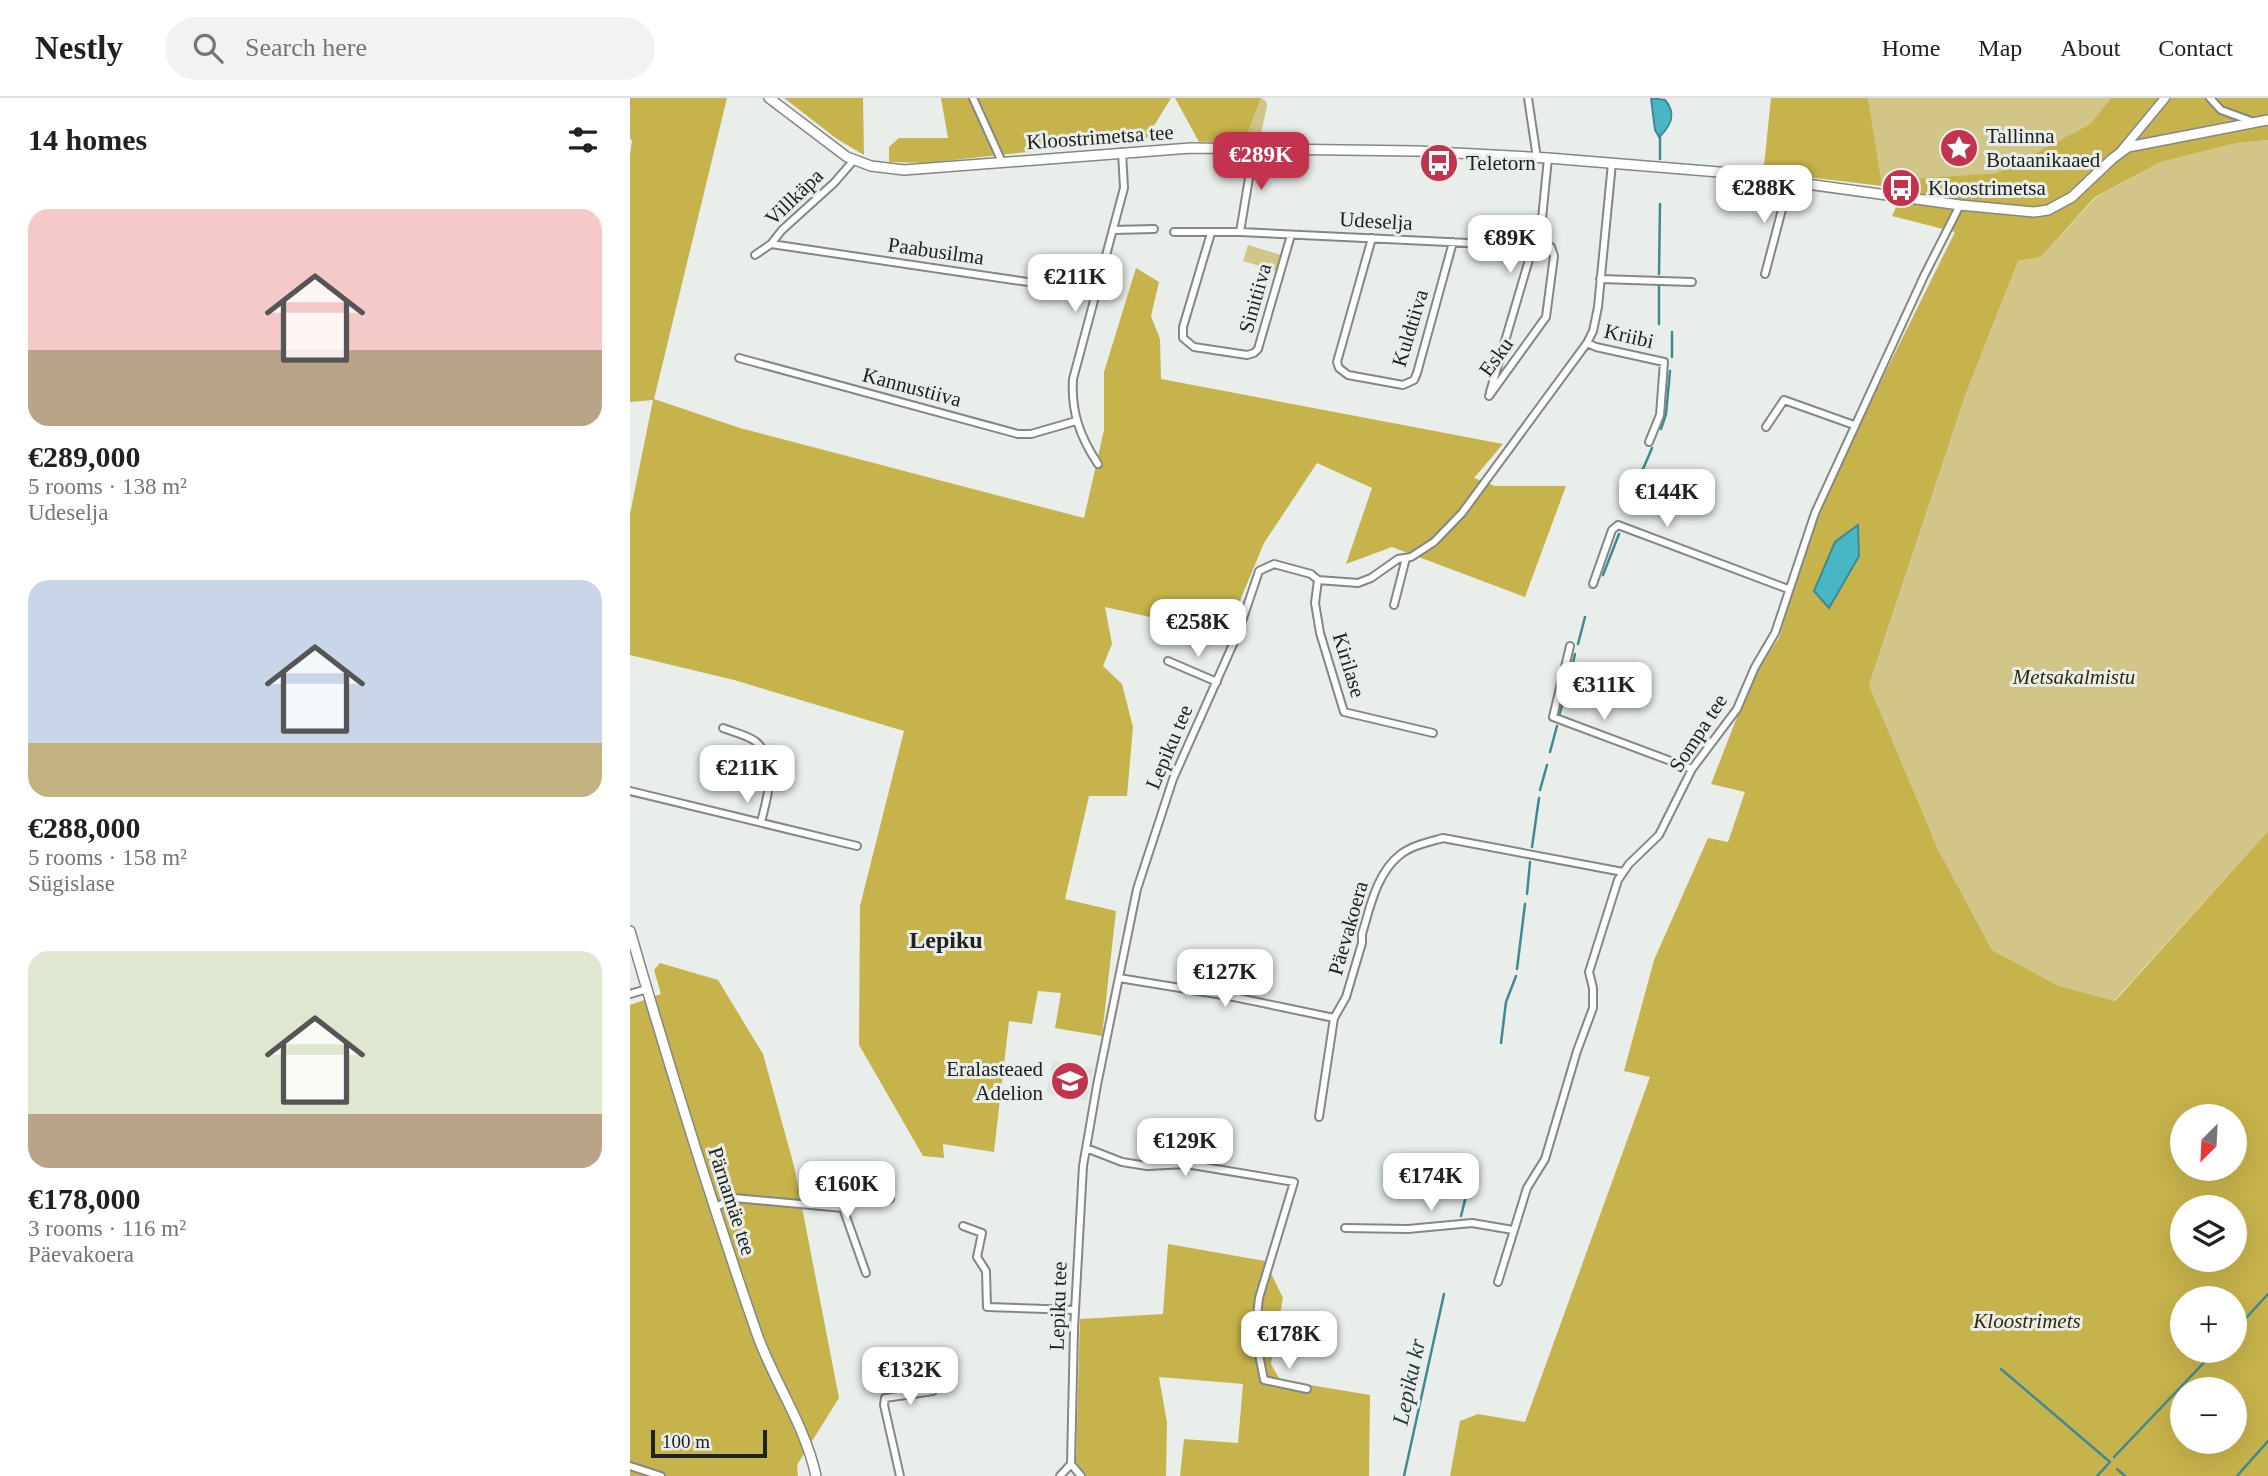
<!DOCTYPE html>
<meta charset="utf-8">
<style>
body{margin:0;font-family:"Times New Roman",serif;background:#f2f2f2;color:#202124;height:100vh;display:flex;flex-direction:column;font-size:26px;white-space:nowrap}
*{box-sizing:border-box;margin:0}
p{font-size:23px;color:#757577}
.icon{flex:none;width:38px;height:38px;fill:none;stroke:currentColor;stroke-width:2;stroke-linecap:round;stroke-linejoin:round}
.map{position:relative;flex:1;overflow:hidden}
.details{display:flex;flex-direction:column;background:#fff;width:630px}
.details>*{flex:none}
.needle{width:46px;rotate:204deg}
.tools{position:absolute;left:1540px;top:1006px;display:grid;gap:14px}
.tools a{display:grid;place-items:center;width:77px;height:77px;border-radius:50%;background:#fff;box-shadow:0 7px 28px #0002;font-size:35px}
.scale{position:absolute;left:21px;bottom:18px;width:116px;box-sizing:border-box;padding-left:7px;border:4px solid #202220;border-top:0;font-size:19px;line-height:24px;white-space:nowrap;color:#202220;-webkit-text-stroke:5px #e9eeea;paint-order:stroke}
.price{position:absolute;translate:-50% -60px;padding:0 16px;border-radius:14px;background:#fff;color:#222;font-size:23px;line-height:46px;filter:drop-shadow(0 2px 4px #0008)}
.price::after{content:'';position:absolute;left:50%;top:42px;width:21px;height:16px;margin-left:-10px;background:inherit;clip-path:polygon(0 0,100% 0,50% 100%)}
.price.on{background:#c4334d;color:#fff}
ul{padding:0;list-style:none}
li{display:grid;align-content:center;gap:14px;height:371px;padding:0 28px}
li span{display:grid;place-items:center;height:217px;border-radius:21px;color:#555}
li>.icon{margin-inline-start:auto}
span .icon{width:126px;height:126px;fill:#fffc;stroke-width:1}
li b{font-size:30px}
h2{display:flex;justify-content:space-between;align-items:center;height:84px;padding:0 28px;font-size:30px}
header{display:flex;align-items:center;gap:42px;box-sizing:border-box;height:98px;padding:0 35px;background:#fff;border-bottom:2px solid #e0e0e0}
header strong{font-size:33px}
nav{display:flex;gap:38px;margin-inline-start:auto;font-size:24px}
.search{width:490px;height:63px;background:#f2f2f2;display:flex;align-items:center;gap:18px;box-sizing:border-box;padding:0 24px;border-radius:38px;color:#757577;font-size:26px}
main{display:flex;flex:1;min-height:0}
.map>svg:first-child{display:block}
.built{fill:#dae6dd}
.green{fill:#d1c588}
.forest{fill:#c7b34b;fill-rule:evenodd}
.water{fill:#49b6c5;stroke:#3d8a94;stroke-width:2}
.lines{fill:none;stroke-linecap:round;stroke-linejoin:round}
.stream{stroke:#3d8a94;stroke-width:2.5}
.minor-casing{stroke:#838884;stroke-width:10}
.tertiary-casing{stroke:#838884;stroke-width:11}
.secondary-casing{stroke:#838884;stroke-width:12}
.minor{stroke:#fff;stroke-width:6}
.tertiary{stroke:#fff;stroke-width:8}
.secondary{stroke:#fff;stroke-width:9}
.labels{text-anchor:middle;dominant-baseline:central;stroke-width:6;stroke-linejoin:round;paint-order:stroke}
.poi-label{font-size:21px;fill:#202220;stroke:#e9eeea;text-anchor:start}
.street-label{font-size:21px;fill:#202220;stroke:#e9eeea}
.park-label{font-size:21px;font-style:italic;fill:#322900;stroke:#e9eeea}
.water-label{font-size:23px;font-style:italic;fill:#233b3f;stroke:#e9eeea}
.quarter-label{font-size:24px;font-weight:bold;fill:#202220;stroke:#e9eeea}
</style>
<header>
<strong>Nestly</strong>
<div class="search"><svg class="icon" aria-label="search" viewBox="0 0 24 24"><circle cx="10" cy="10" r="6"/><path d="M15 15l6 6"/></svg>Search here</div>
<nav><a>Home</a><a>Map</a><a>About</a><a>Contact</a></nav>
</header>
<main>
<section class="details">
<h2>14 homes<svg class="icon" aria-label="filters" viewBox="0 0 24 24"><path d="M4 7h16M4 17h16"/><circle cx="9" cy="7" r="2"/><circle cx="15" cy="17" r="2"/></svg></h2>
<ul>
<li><span style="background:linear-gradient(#f6c9c9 65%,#b9a48a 0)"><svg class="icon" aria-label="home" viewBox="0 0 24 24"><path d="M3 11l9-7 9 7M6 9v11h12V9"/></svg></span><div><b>€289,000</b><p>5 rooms · 138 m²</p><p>Udeselja</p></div></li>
<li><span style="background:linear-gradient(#c9d6e8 75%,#c2b280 0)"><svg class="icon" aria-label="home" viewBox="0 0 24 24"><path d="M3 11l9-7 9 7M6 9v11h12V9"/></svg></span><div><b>€288,000</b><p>5 rooms · 158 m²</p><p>Sügislase</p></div></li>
<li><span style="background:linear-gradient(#dfe7d0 75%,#b9a48a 0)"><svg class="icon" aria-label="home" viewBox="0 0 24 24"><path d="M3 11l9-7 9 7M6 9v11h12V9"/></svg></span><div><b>€178,000</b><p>3 rooms · 116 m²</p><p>Päevakoera</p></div></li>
</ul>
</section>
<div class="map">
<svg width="1638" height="1378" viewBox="0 0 1638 1378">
<rect width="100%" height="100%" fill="#e9eeea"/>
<path class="built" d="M423 963 464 970 457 1002 416 996Z"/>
<path class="green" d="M631 0 636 3 637 8 630 40 626 44H569L616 40Z
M1238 0H1481L1460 26 1367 75 1250 84Z
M1638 42V733L1484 903 1429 888 1362 852 1308 751 1239 587 1335 298 1388 163 1411 159 1466 99 1531 64 1607 45Z
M618 147 651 157 646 173 613 163Z"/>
<path class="forest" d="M0 0H97L24 301 110 330 454 420 474 332V274L506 170 529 184 521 218 530 241 531 281 873 346 844 380 865 388H936L895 499 762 449 716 466 742 390 687 365 634 445 596 536 475 509 482 546 473 568 492 586 503 629 497 698H459L435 801 486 813 472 938 425 930 431 895 408 893 402 926 379 923 364 1054 313 1046 314 1060 293 1058 229 947 230 808 274 633 104 582 0 557V416L23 302 0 304V57L2 43 0 40Z
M154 0H233L234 57 207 41Z
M311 0H541L516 41 296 65 259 64V49L269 40H318Z
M545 0H631L616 40 569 44Z
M1141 0H1238L1251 83 1367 75 1460 26 1481 0H1638V42L1607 45 1531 64 1465 99 1411 159 1388 163 1335 298 1239 587 1308 751 1362 852 1429 888 1485 903 1638 733V1378H820L830 1323 848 1316 895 1324 1020 979 994 973 1024 862 1078 740 1098 744 1115 694 1081 686 1123 578 1149 540 1181 435 1203 380 1325 134 1262 118 1267 107 1269 90 1136 74 1134 68ZM1552 1018H1605V1071H1552ZM1552 1110H1605V1162H1552ZM1552 1200H1605V1253H1552ZM1552 1292H1605V1344H1552Z
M30 865 88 882 133 956 164 1068 209 1300 167 1367 168 1378H0V907L31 896 24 872Z
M538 1146 635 1163 653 1200 641 1266 650 1282 740 1297 739 1378H550L554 1341 608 1345 613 1286 529 1279 537 1325 536 1378H456L446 1364 450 1221 533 1216Z"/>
<path class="water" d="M1021 0 1035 2C1047 16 1041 28 1029 39L1025 32Z
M1228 427 1229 458 1199 510 1184 493 1205 444Z"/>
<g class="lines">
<path class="stream" d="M1030 37V61
M1029 176 1030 106
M1029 226V188
M1042 259V234
M1031 331 1036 316 1040 273
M1003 381 1013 371 1022 350
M973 477 989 436
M948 546 955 519
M940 577 945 556
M929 618 938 587
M920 654 927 628
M910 692 917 667
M902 749 909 700
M897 796 900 764
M887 871 895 806
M871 945 876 904 886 878
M831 1118 842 1074
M1605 1232 1638 1196
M1371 1271 1480 1364 1467 1378
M1484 1359 1585 1253
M1487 1371 1495 1378
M774 1378 814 1196
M1607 1378 1638 1343"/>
<defs>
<path id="minor" d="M343 0 372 64
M898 0 907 60
M1580 0 1591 12 1621 23
M483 132 524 131
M544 134H610L921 149 924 158 916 219 859 298
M610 134 624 50
M581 135 553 229V240L564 249 617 257 624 255 628 251 661 137
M742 140 707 264 709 270 718 277 773 287 784 282 787 275 823 144
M141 146 465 194
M125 157 141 146 152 132 204 85 224 62
M1135 176 1159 85
M970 181 1062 184
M957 245 966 249 1034 264 1030 317 1019 344
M109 260 388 336H401L446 323
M860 294 903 148 910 141 918 60
M1136 329 1154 302 1224 327
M468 366C450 339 441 314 443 281L494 90 492 54
M688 482 685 505 690 535 714 614 803 635
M963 486 982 432 988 427 1158 491
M764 507 776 460
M940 548 923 619 1062 671
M538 563 587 584
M93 630C103 634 117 637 125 643 150 663 137 699 131 724
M0 693 227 748
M489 880 599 898 704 920
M0 896 17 891
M689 1019 704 920 716 899 732 845V836C740 809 747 774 771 756 783 747 799 744 813 740L993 774
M456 1050 492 1064 517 1068 556 1066 664 1084 629 1200 625 1236 634 1282 677 1291
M208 1088 213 1110C226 1096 242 1100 260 1101
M86 1109 104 1100 213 1110 236 1175
M333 1128 352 1135 347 1159 356 1173 357 1209 445 1212
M715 1130 778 1131 842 1125 883 1132
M868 1184 897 1090 915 1061 947 953 963 910V890L959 874 988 782 999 766 1029 737 1062 671 1107 611 1125 569 1145 535 1185 415 1294 178 1330 107
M441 1366 451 1378
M0 1368 31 1378
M270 1378 254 1307 255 1300 303 1293 305 1288 299 1262
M430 1378 441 1366 444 1231 453 1068 467 987 507 791 543 681 608 535 629 473 644 466 681 476 688 482 728 485 741 480 768 461 781 459 804 444 832 415 957 245 963 233 968 209 982 65"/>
<path id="tertiary" d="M1492 52 1535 0"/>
<path id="secondary" d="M139 0 217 59 241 68 274 72 561 50 787 53 918 60 1089 74 1330 107 1404 114 1418 112 1442 99 1482 61 1498 49 1638 22
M0 833C39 968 81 1103 127 1236 144 1284 175 1327 186 1378"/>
</defs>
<use href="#minor" class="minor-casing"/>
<use href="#tertiary" class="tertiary-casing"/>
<use href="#secondary" class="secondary-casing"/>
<use href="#minor" class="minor"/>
<use href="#tertiary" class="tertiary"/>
<use href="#secondary" class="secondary"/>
</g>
<defs>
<symbol id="sight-disc" viewBox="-11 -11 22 22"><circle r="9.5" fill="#c4334d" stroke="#e9eeea"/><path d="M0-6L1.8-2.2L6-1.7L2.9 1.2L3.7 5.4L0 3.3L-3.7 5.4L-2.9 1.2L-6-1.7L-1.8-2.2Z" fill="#fff"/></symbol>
<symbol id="bus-disc" viewBox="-11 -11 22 22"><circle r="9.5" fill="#c4334d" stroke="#e9eeea"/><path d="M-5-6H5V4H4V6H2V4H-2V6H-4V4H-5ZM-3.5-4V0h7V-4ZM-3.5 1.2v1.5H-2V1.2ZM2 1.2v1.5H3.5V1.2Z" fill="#fff"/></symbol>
<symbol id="school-disc" viewBox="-11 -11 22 22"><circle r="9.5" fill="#c4334d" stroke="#e9eeea"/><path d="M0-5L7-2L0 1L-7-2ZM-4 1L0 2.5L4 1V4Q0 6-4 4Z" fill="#fff"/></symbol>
</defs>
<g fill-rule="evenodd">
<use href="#sight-disc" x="1307" y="28" width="44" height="44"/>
<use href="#bus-disc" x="787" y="43" width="44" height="44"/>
<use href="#bus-disc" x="1249" y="68" width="44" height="44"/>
<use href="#school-disc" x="418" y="961" width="44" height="44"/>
</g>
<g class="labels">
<g class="poi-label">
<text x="1356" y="38">Tallinna<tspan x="1356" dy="24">Botaanikaaed</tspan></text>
<text x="836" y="65">Teletorn</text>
<text x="1298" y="90">Kloostrimetsa</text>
<text x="413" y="971" text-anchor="end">Eralasteaed<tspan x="413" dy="24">Adelion</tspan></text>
</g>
<g class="street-label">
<text transform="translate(470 39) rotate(-4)">Kloostrimetsa tee</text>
<text transform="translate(164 99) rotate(-44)">Villkäpa</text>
<text transform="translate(746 123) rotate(3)">Udeselja</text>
<text transform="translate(306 153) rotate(8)">Paabusilma</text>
<text transform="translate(625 200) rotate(-74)">Sinitiiva</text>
<text transform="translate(780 230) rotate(-73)">Kuldtiiva</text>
<text transform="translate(999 238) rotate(13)">Kriibi</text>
<text transform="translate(866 259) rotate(-54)">Esku</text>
<text transform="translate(282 289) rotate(15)">Kannustiiva</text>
<text transform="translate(719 567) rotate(73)">Kirilase</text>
<text transform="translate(1068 635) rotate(-57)">Sompa tee</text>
<text transform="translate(539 649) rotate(-67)">Lepiku tee</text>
<text transform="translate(718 830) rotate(-74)">Päevakoera</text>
<text transform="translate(102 1103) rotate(72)">Pärnamäe tee</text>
<text transform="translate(428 1208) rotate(-88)">Lepiku tee</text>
</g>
<g class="park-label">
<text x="1444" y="579">Metsakalmistu</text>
<text x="1397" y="1223">Kloostrimets</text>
</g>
<g class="water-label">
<text transform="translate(779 1284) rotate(-78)">Lepiku kr</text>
</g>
<g class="quarter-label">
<text x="316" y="842">Lepiku</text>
</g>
</g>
</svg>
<div class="tools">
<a><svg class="needle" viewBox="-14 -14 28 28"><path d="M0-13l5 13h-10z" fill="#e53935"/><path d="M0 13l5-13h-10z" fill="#757577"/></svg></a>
<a><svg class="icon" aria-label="layers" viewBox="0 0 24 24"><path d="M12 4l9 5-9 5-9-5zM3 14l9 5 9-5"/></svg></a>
<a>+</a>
<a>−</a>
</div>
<div class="scale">100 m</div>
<b class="price on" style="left:631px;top:94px">€289K</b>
<b class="price" style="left:1134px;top:127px">€288K</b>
<b class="price" style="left:880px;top:177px">€89K</b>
<b class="price" style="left:445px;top:216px">€211K</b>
<b class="price" style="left:1037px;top:431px">€144K</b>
<b class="price" style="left:568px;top:561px">€258K</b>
<b class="price" style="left:974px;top:624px">€311K</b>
<b class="price" style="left:117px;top:707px">€211K</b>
<b class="price" style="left:595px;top:911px">€127K</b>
<b class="price" style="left:555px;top:1080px">€129K</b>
<b class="price" style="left:801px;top:1115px">€174K</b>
<b class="price" style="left:217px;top:1123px">€160K</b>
<b class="price" style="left:659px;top:1273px">€178K</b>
<b class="price" style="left:280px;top:1309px">€132K</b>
</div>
</main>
